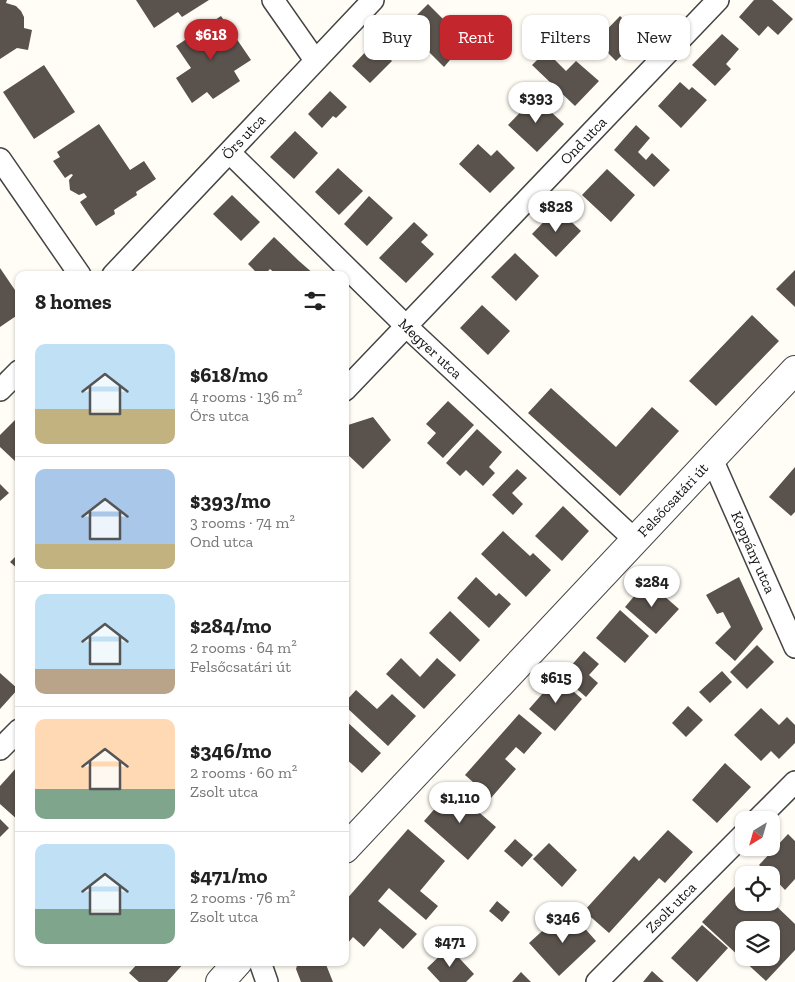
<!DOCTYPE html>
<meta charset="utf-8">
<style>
body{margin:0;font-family:"Zilla Slab",serif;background:#f2f2f2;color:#222;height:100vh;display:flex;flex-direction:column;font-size:19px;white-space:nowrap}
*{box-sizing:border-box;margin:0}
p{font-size:16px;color:#767676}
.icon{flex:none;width:28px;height:28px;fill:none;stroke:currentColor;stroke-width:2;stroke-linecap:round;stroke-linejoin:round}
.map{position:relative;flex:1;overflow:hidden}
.details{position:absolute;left:15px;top:271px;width:334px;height:695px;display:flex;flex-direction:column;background:#fff;border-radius:10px;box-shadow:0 1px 4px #0004}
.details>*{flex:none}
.hud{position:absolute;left:364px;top:15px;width:356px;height:45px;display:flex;gap:10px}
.needle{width:32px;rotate:217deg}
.controls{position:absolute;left:735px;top:811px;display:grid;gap:10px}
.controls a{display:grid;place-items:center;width:45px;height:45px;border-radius:10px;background:#fff;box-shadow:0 1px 4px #0004;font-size:25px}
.price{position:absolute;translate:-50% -42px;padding:0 11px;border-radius:18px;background:#fff;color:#222;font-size:16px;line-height:32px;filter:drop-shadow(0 1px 2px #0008)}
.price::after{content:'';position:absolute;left:50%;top:30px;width:15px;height:11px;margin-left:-8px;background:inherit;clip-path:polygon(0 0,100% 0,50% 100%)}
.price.on{background:#c4262e;color:#fff}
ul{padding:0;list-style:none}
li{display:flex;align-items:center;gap:15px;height:125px;padding:0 20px}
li+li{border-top:1px solid #e0e0e0}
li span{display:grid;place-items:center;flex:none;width:140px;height:100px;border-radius:10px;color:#555}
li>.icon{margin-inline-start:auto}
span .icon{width:60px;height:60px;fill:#fffc;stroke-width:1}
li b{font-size:21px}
h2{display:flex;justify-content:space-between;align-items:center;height:60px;padding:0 20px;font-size:21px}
.chip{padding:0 18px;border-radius:10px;background:#fff;box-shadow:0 1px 4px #0004;font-size:18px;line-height:45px}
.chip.on{background:#c4262e;color:#fff}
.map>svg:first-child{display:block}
.building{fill:#5a524d;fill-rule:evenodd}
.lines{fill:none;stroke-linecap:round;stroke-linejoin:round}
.minor-casing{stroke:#444;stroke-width:24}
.tertiary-casing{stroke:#444;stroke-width:30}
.minor{stroke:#fff;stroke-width:21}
.tertiary{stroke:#fff;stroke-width:28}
.labels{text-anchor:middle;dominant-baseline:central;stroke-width:5;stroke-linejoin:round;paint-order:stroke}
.street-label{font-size:15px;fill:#111;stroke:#fff}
</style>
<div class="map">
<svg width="795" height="982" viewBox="0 0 795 982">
<rect width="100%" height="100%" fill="#fffdf5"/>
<path class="building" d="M0 0H7L6 3 16 6 21 11 24 17V28L32 30 28 50 17 48 0 59Z
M136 0H209L182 17 178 12 154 28Z
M754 0H772L793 19 778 35 768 26 759 36 739 17Z
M428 4 452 28 440 40 455 54 444 67 425 48 429 44 408 24Z
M221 16 251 60 234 71 240 81 213 99 207 92 192 103 176 78 191 68 176 46Z
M620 16 641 36 616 61 596 41Z
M722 34 739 49 726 64 731 69 715 86 692 65Z
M374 43 392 61 370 83 352 66Z
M546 51 566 71 576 61 599 81 575 106 532 65Z
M44 65 75 112 34 139 3 92Z
M680 82 689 90 692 87 707 100 681 128 658 106Z
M330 91 347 107 336 118 333 116 322 128 308 114Z
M535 97 564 124 537 152 508 125Z
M99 124 130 170 144 161 156 179 136 192 137 195 114 210 115 214 96 226 80 202 87 197 84 193 79 195 70 190 69 180 73 175 71 174 65 178 53 161 60 157 57 152Z
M636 125 650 138 638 152 646 160 652 153 670 170 654 187 614 150Z
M295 131 318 153 294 179 270 157Z
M478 144 491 156 497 150 515 168 490 193 459 164Z
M338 168 363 191 339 215 315 192Z
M607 169 635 195 611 222 582 195Z
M232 195 260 222 241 241 213 214Z
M369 196 393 218 367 246 344 224Z
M557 208 581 231 556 257 532 234Z
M414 222 428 235 421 242 434 254 406 283 379 258Z
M274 237 299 261 315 275H277L270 269 264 275H259L248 264Z
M515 253 539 276 516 301 491 277Z
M0 268 19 296V314L0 327Z
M795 270V307L776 289Z
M482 305 510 331 488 355 460 328Z
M752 315 779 341 716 406 689 381Z
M551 388 616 447 652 407 679 431 620 496 528 413Z
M448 401 474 425 443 458 427 443 436 433 426 424Z
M19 416V459L16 462 0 447V435Z
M373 417 391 440 363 469 345 452V441L348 438 345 426Z
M477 429 502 452 489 467 495 473 483 486 466 470 460 476 446 463Z
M795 467V512L791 516 769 497Z
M517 469 527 478 512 493 523 504 513 515 492 495Z
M0 484 9 493 0 501Z
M563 506 589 531 562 561 535 536Z
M503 531 530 556 533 553 551 570 526 597 481 554Z
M19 553V570L10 562Z
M476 577 496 596 499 593 511 604 489 628 457 598Z
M739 577 763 629 735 661 715 643 731 627 723 612 717 614 706 595Z
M647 581 679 609 656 634 625 607Z
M620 610 649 636 625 663 596 638Z
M450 611 480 640 460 662 429 633Z
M757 645 774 662 747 689 730 672Z
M584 651 599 664 589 675 598 683 586 697 562 676Z
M401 658 420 677 437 658 456 675 424 709 386 674Z
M722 671 732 682 710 703 699 692Z
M0 673 18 689 0 709Z
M557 677 582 699 555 731 529 709Z
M356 690 377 709 392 694 416 716 388 746 345 706V702Z
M688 706 703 720 686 737 672 723Z
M761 708 779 725 787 717 795 725V743L779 759 771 751 761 761 734 735Z
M519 714 542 733 524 754 516 747 505 759 516 769 491 798 465 775Z
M345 720 381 753 362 773 345 758Z
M725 763 751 787 717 823 692 800Z
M17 767 19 769V821L0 804V786Z
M452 789 496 827 468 860 424 821Z
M0 819 9 828 0 837Z
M408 829 445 861 420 891 438 906 426 920 389 888 378 901 417 934 403 949 380 928 364 947 353 937 347 944 345 942V901Z
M668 830 693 852 665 883 659 878 609 933 584 911 634 856 639 861Z
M788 834 795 841V879L785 890 771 875 759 865Z
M515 839 533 855 522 867 504 851Z
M549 843 577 870 562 887 533 859Z
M744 877V902H772L795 924V950L766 981 702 922ZM744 930H771V958H744Z
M497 901 510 912 502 922 489 911Z
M572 914 596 941 559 976 529 943 550 924 555 929Z
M702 925 728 948 697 982 671 958Z
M449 947 474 974 466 982H440L427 968Z
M139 962H185L167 982H139L129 973Z
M298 962H325L333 982H301L296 969Z
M652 971 664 982H643Z
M521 972 531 982H512Z"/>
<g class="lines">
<defs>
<g id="minor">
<path d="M273 0 315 60"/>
<path id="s1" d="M230 153 406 326 635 540"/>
<path d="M0 159 80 275"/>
<path id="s2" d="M113 275 373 0"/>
<path d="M0 390 19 371"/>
<path id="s3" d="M345 390 718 0"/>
<path id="s4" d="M712 459 795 647"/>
<path d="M0 749 19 730"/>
<path d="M757 820 795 782"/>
<path d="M260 962 267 982"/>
<path id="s5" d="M597 982 744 834"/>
</g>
<g id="tertiary">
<path id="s6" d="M345 849 795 370"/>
<path d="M220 982 238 962"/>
</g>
</defs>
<use href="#minor" class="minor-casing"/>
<use href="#tertiary" class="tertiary-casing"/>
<use href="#minor" class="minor"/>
<use href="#tertiary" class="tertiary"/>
</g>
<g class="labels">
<g class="street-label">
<text stroke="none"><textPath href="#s2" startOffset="190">Örs utca</textPath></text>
<text stroke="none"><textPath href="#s3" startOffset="345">Ond utca</textPath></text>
<text stroke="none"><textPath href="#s1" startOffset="280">Megyer utca</textPath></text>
<text stroke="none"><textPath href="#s6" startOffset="479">Felsőcsatári út</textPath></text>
<text stroke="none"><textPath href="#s4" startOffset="102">Koppány utca</textPath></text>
<text stroke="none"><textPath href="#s5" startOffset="105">Zsolt utca</textPath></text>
</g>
</g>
</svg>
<div class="controls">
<a><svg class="needle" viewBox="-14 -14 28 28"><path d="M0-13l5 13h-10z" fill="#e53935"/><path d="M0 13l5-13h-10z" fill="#767676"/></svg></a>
<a><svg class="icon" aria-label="locate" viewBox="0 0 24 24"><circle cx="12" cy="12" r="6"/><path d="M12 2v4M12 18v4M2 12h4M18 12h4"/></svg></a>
<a><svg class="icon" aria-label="layers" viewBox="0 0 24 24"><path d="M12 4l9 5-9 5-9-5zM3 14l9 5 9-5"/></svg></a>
</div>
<b class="price on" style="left:211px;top:61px">$618</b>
<b class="price" style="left:536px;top:124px">$393</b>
<b class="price" style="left:556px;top:233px">$828</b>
<b class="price" style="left:652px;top:608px">$284</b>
<b class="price" style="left:556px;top:704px">$615</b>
<b class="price" style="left:460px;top:824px">$1,110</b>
<b class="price" style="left:563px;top:944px">$346</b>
<b class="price" style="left:450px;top:968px">$471</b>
<div class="hud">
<a class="chip">Buy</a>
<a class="chip on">Rent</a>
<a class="chip">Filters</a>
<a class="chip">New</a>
</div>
<section class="details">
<h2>8 homes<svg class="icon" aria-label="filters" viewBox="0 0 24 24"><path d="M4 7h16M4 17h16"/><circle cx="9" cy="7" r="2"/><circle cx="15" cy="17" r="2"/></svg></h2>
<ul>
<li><span style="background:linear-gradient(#bfe0f5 65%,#c2b280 0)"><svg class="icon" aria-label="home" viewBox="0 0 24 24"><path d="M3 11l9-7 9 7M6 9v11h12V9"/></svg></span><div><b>$618/mo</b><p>4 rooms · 136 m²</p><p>Örs utca</p></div></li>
<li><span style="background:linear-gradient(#a9c7e8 75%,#c2b280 0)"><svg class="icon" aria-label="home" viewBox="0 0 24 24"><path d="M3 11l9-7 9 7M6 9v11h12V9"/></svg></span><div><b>$393/mo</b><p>3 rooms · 74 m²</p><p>Ond utca</p></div></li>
<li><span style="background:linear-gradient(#bfe0f5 75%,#b9a48a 0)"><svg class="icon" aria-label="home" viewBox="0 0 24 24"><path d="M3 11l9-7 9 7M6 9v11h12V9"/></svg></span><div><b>$284/mo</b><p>2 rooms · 64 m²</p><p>Felsőcsatári út</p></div></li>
<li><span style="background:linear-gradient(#ffd9b3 70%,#7fa58c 0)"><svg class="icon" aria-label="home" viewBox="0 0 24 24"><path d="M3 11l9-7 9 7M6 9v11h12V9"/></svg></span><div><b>$346/mo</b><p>2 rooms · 60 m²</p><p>Zsolt utca</p></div></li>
<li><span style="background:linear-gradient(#bfe0f5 65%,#7fa58c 0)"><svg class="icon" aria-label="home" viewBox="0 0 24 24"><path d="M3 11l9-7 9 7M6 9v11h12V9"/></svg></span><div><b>$471/mo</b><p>2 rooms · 76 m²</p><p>Zsolt utca</p></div></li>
</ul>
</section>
</div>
